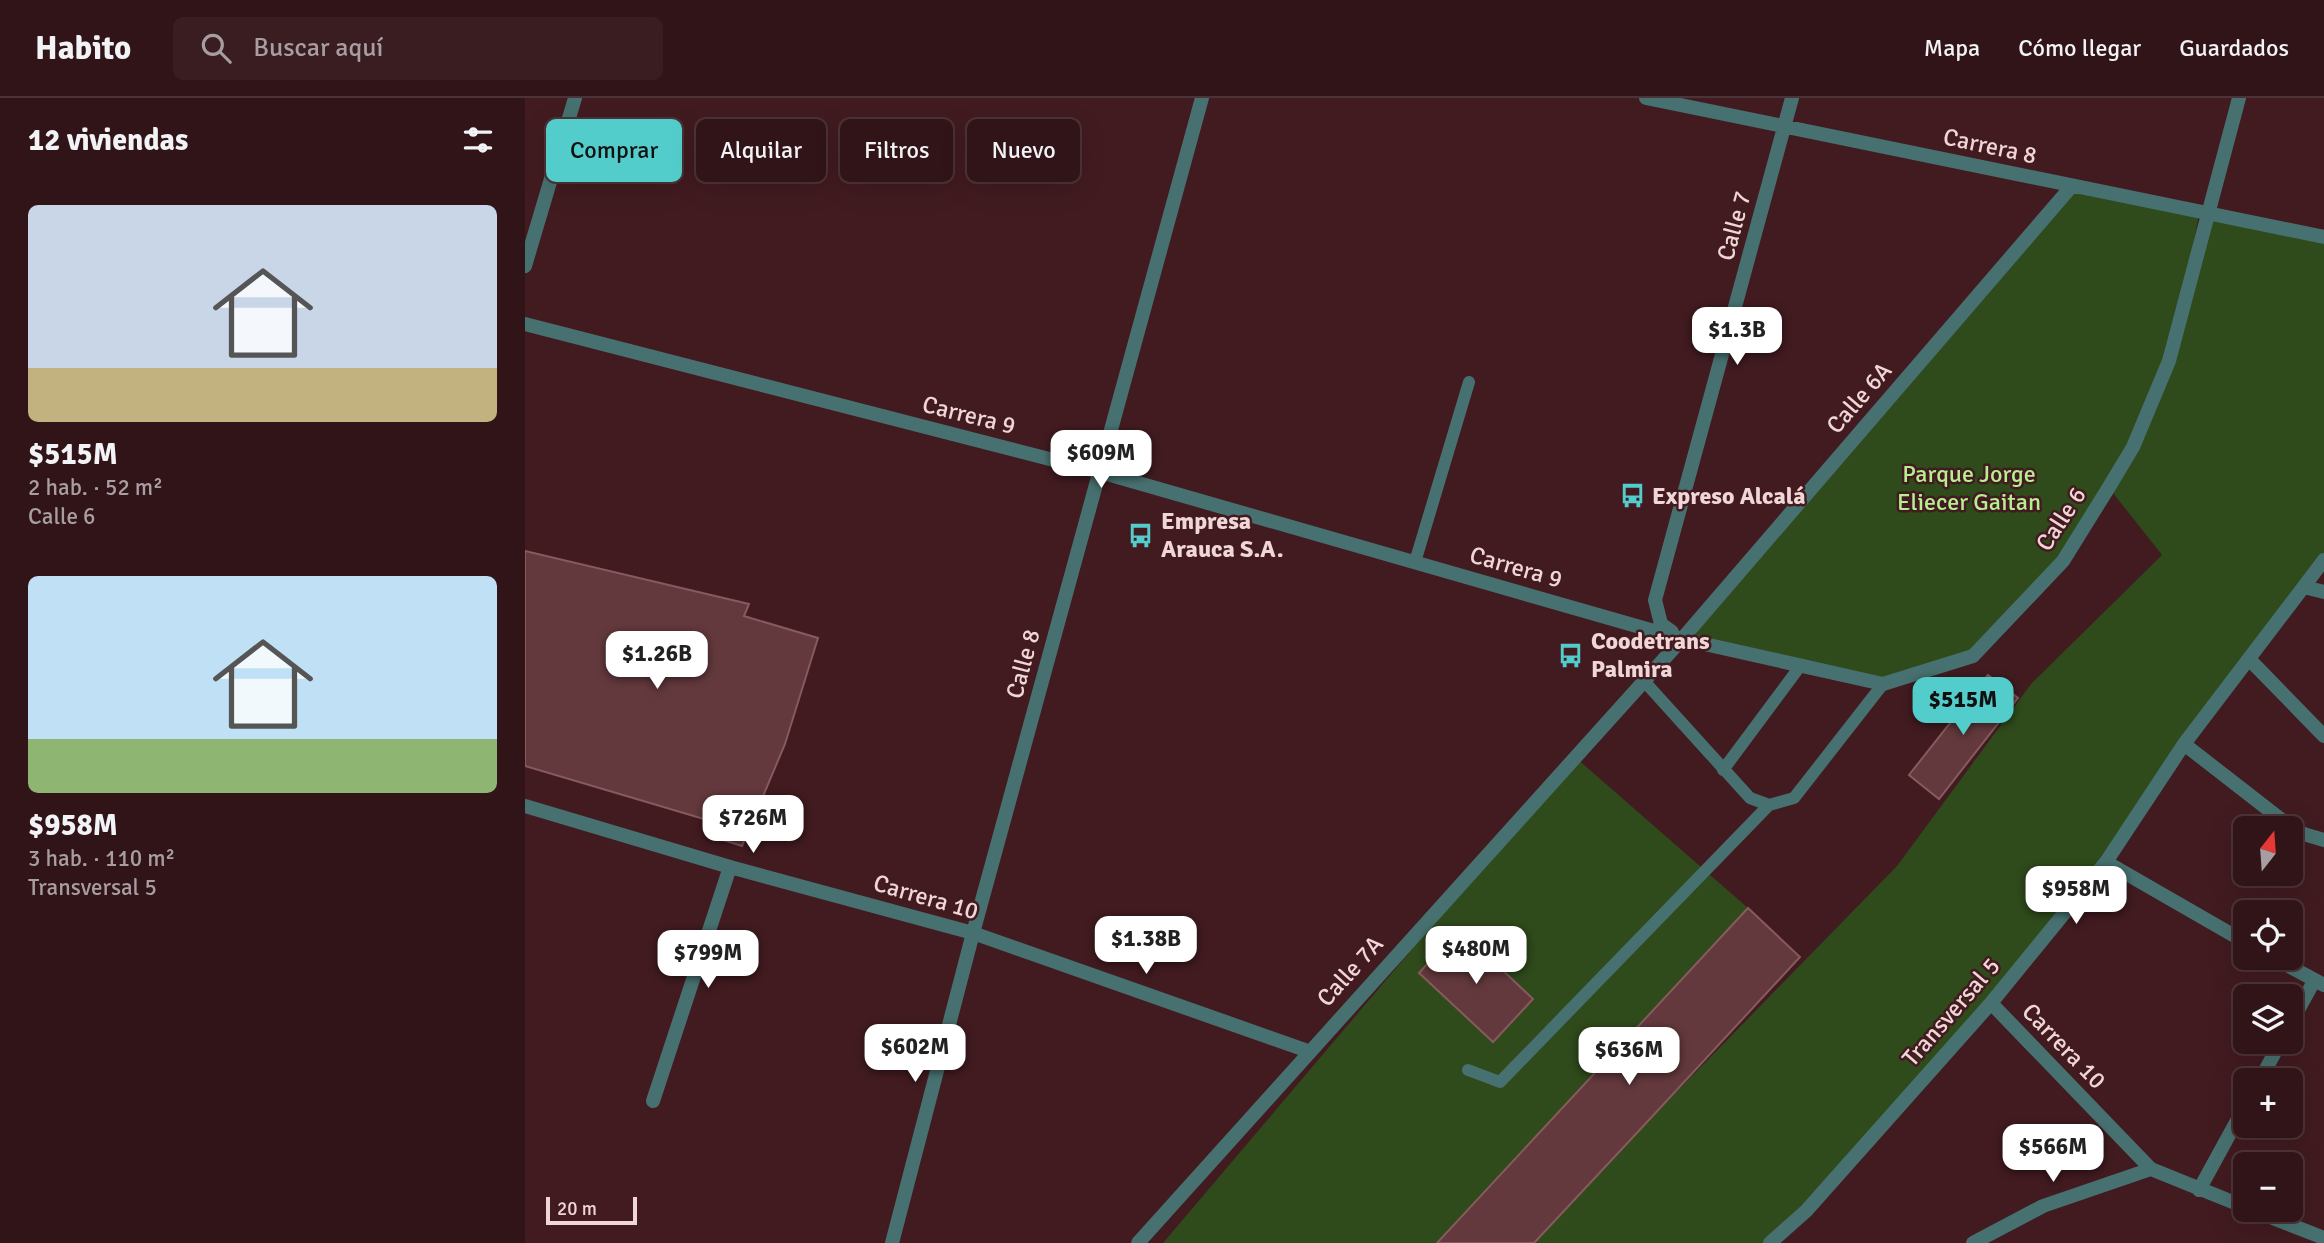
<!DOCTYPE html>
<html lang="es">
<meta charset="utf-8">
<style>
body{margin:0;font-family:Signika,sans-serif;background:#391d21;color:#f1f3f6;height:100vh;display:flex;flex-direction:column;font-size:26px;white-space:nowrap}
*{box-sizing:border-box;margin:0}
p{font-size:23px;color:#a89ea2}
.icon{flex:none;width:38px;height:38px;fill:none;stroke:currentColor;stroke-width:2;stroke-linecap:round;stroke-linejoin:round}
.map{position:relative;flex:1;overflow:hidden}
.details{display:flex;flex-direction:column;background:#311418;width:525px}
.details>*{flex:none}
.hud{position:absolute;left:21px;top:21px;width:665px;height:63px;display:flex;gap:14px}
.needle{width:46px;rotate:17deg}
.fabs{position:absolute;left:1708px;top:718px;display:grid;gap:14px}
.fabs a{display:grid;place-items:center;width:70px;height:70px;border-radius:10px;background:#311418;box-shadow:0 7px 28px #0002,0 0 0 2px #4c3337;font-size:35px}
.scale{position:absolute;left:21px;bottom:18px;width:91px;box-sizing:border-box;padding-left:7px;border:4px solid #f1d6d8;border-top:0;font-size:19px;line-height:24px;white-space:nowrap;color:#f1d6d8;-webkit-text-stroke:5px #411b20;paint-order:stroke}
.price{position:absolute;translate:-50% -60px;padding:0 16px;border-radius:14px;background:#fff;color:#222;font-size:23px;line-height:46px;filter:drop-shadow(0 2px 4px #0008)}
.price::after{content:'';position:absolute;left:50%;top:42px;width:21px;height:16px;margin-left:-10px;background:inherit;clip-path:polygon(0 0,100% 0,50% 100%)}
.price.selected{background:#53cdcb;color:#111}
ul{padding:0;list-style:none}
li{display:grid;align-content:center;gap:14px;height:371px;padding:0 28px}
li span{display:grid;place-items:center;height:217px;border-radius:10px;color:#555}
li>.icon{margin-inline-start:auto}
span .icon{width:126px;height:126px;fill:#fffc;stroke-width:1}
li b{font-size:30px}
h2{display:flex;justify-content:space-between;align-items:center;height:84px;padding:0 28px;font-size:30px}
.chip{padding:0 24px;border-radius:10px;background:#311418;box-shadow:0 7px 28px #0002,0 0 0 2px #4c3337;font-size:24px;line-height:63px}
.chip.selected{background:#53cdcb;color:#111}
header{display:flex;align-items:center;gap:42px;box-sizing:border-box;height:98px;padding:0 35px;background:#311418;border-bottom:2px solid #4c3337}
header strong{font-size:33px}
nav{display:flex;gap:38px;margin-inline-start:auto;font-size:24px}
.search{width:490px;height:63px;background:#391d21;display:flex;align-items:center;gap:18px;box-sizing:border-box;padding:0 24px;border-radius:10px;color:#a89ea2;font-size:26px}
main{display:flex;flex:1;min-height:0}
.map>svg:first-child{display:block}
.green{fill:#2f4a1b}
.building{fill:#63393d;stroke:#875a5e;stroke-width:2}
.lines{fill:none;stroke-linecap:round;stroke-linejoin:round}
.lane{stroke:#477170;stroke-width:12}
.street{stroke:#477170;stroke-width:14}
.labels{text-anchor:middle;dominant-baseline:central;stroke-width:5;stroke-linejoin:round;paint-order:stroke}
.street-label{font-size:24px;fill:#f1d6d8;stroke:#411b20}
.park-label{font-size:24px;fill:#b6ee90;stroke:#411b20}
.poi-label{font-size:24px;font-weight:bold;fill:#f1d6d8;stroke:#411b20;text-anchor:start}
</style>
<header>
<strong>Habito</strong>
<div class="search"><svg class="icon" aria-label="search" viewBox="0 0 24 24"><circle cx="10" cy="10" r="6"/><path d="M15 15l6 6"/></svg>Buscar aquí</div>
<nav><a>Mapa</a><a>Cómo llegar</a><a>Guardados</a></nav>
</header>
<main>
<section class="details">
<h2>12 viviendas<svg class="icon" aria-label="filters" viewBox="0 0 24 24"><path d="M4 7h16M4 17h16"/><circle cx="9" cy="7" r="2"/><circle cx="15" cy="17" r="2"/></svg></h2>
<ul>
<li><span style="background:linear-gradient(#c9d6e8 75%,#c2b280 0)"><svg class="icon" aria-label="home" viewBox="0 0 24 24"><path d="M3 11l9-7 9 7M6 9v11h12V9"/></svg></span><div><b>$515M</b><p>2 hab. · 52 m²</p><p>Calle 6</p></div></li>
<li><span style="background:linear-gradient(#bfe0f5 75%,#8fb573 0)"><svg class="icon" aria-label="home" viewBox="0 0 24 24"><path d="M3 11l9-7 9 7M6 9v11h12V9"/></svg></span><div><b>$958M</b><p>3 hab. · 110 m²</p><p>Transversal 5</p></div></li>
</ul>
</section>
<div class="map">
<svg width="1799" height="1145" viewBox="0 0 1799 1145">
<rect width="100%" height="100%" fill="#411b20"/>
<path class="green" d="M1546 89 1674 116 1660 192 1684 118 1799 143V462L1581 764 1466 905 1245 1145H1009L1123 1023 1372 768 1506 586 1637 457 1584 390 1538 463 1448 558 1358 586 1157 541Z
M1050 659 1223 810 912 1145H638Z"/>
<path class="building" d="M0 453 224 506 219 518 293 540 260 646 217 748 186 738 189 724 0 668Z
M1463 577 1493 600 1414 701 1384 677Z
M1223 810 1275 859 1123 1023 1009 1145H912Z
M934 831 1008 901 968 944 894 875Z"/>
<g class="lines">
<path class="lane" d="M890 464 944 284
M1119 583 1225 700 1244 707 1269 700 1358 586
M1198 672 1276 567
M943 972 975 984 1244 707"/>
<path class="street" d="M1121 0 1799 139
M0 168 50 0
M0 226 575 374 1157 541 1358 586 1448 558 1538 463 1584 389 1608 349 1644 263 1714 0
M1779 489 1799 494
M1147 534 1136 526 1130 502 1267 0
M1724 561 1799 638
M1659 646 1772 734 1799 742
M0 708 205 769 448 835 783 953
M1581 764 1720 844
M1747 859 1799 887
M1466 905 1626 1071 1720 1109
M1766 925 1789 883
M1735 982 1756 943
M128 1003 205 769
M1674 1092 1720 1008
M1725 1111 1799 1140
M367 1145 448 835 677 0
M613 1145 1157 541 1546 89
M1245 1145 1281 1113 1466 905 1581 764 1659 646 1799 462
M1448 1145 1518 1108 1626 1071"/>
</g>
<defs>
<symbol id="bus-bare" viewBox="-9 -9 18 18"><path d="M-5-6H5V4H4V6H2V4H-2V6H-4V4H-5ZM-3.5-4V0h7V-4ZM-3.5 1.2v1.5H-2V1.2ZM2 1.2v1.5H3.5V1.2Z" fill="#53cdcb" stroke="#411b20" stroke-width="2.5" paint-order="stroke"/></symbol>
</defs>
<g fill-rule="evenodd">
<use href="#bus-bare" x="1090" y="380" width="35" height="35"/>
<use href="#bus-bare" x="598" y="420" width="35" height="35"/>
<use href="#bus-bare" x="1028" y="540" width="35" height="35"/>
</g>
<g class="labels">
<g class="street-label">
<text transform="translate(1465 48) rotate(12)">Carrera 8</text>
<text transform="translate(1209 128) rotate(-75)">Calle 7</text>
<text transform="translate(1334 300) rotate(-49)">Calle 6A</text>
<text transform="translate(444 317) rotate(14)">Carrera 9</text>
<text transform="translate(1536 421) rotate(-57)">Calle 6</text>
<text transform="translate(991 469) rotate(16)">Carrera 9</text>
<text transform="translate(498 566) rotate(-75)">Calle 8</text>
<text transform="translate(401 799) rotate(16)">Carrera 10</text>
<text transform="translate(825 873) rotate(-48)">Calle 7A</text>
<text transform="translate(1426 914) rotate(-49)">Transversal 5</text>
<text transform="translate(1539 948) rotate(46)">Carrera 10</text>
</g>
<g class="park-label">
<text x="1444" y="376">Parque Jorge<tspan x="1444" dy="28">Eliecer Gaitan</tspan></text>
</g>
<g class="poi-label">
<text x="1127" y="398">Expreso Alcalá</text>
<text x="636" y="423">Empresa<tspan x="636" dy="28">Arauca S.A.</tspan></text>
<text x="1066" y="543">Coodetrans<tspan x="1066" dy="28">Palmira</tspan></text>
</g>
</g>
</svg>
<div class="fabs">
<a><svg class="needle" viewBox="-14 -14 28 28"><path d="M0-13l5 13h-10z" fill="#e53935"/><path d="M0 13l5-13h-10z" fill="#a89ea2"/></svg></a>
<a><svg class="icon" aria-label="locate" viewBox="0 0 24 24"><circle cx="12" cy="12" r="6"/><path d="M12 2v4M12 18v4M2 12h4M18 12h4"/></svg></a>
<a><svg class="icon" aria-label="layers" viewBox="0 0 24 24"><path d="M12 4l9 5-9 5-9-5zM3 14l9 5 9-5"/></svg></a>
<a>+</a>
<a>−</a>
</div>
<div class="scale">20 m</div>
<b class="price" style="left:1212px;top:269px">$1.3B</b>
<b class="price" style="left:576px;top:392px">$609M</b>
<b class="price" style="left:132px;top:593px">$1.26B</b>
<b class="price selected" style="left:1438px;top:639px">$515M</b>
<b class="price" style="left:228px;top:757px">$726M</b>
<b class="price" style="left:1551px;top:828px">$958M</b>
<b class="price" style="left:621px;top:878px">$1.38B</b>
<b class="price" style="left:951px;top:888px">$480M</b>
<b class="price" style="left:183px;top:892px">$799M</b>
<b class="price" style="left:390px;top:986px">$602M</b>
<b class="price" style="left:1104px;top:989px">$636M</b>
<b class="price" style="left:1528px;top:1086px">$566M</b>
<div class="hud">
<a class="chip selected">Comprar</a>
<a class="chip">Alquilar</a>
<a class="chip">Filtros</a>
<a class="chip">Nuevo</a>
</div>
</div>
</main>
